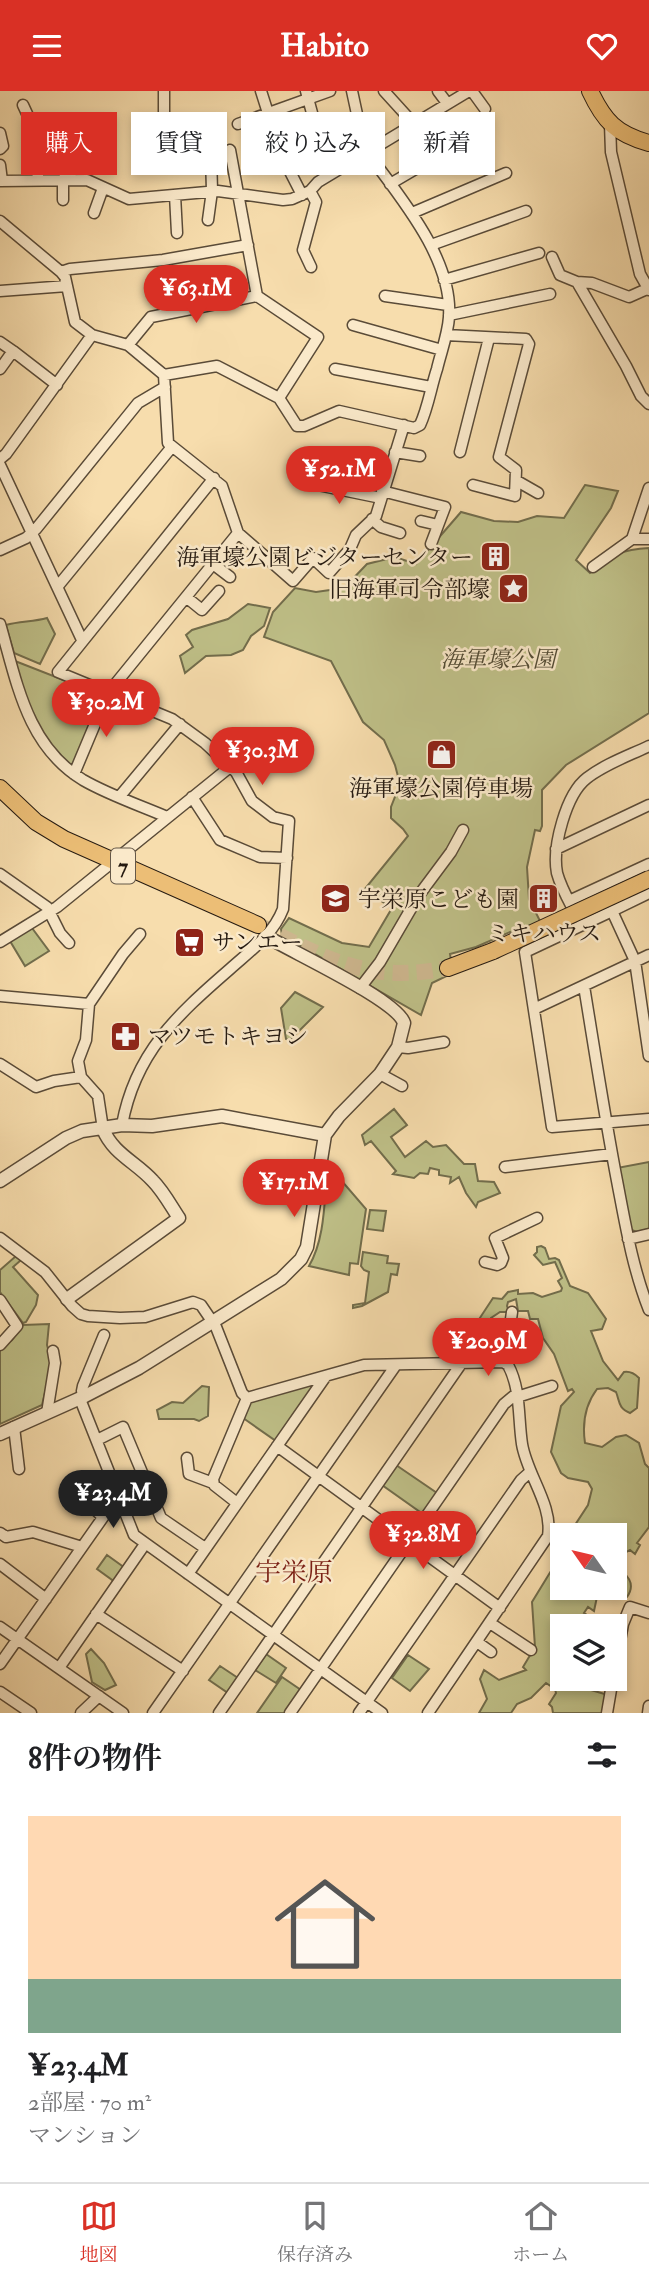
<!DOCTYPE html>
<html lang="ja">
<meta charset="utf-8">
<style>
body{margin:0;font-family:"IM FELL Double Pica","Noto Serif JP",serif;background:#f2f2f2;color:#202124;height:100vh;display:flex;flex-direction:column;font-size:26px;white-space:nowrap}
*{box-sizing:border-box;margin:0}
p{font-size:23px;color:#757577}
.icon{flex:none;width:38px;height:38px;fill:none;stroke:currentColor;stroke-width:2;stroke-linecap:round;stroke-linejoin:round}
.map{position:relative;height:1622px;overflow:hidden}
.sheet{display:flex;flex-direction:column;background:#fff;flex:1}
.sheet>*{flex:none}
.top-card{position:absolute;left:21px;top:21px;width:607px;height:63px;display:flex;gap:14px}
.needle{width:46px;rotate:304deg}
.controls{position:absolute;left:550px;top:1432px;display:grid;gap:14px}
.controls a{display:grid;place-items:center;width:77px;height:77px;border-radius:0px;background:#fff;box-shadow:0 4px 10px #0003;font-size:35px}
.price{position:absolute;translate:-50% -60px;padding:0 16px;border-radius:24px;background:#d93025;color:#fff;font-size:23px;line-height:46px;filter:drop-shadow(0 2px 4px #0008)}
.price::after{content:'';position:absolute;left:50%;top:42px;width:21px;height:16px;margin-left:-10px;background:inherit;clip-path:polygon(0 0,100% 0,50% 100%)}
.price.active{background:#222;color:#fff}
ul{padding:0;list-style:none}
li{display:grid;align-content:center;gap:14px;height:371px;padding:0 28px}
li+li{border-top:2px solid #e0e0e0}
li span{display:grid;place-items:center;height:217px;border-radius:0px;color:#555}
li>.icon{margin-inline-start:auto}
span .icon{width:126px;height:126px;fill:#fffc;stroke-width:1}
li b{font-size:30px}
h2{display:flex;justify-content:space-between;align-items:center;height:84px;padding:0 28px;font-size:30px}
.chip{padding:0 24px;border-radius:0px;background:#fff;box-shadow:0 4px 10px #0003;font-size:24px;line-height:63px}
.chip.active{background:#d93025;color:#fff}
header{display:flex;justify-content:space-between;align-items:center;height:91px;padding:0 28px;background:#d93025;color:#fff;font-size:32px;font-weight:700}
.dock{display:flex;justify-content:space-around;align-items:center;height:98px;border-top:2px solid #e0e0e0;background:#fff;font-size:19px;color:#757577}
.dock a{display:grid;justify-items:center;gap:4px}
.dock .active{color:#d93025}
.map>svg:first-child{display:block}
.green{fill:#bfc088;stroke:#726d4c;stroke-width:2}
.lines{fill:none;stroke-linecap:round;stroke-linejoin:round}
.primary-tunnel{stroke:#cdb68e;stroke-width:16;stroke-dasharray:16 8;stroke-linecap:butt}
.minor-casing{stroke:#5a4b38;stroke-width:13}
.tertiary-casing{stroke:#5a4b38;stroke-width:15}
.primary-casing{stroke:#251a11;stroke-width:18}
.minor{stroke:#fae9ca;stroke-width:10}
.tertiary{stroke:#fae9ca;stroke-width:12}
.primary{stroke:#ecbe76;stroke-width:16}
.primary-bridge-casing{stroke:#251a11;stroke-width:18;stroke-linecap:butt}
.primary-bridge{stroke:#ecbe76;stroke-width:16}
.labels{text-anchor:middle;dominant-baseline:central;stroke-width:5;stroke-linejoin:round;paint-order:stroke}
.shield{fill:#fae9ca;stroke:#655848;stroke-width:2}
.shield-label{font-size:21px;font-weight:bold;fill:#251a11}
.poi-label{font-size:23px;fill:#251a11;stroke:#fae9ca;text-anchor:start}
.park-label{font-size:23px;font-style:italic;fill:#534c35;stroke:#fae9ca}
.quarter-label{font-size:26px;fill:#7a1f14;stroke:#fae9ca}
</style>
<header><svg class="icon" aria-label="menu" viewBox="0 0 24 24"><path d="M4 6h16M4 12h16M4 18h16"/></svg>Habito<svg class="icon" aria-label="heart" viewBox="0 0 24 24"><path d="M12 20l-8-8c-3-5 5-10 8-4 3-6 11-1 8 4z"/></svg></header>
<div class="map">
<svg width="649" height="1622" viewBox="0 0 649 1622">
<rect width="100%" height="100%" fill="#f7ddad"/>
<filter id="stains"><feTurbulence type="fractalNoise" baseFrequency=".00286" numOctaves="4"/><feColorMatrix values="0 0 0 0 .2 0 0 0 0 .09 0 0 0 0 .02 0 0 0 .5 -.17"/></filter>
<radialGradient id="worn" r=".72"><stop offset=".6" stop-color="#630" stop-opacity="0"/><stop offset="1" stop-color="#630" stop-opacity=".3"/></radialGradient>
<path class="green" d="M585 394 618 400 611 417 576 469 590 482C612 465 621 458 649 457V622L566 674 542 699V735L540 740 535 739 527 776 529 808 548 846 521 859 510 841 476 856 450 863 453 882 432 892 421 924 282 844 281 838 289 827 342 852 369 856 392 817 364 799 408 745 403 738 391 727V716L400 693 395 674 384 649 363 631 331 570 264 546 273 521 295 497 316 501 344 497 367 473 395 466 416 473 461 421 494 430 518 431 537 425 564 427Z
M248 513 270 517 264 535 251 545 243 559 231 564 206 565 185 582 180 565 193 556 186 544 192 539 228 528Z
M47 527 55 543 40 573 14 562 6 534C20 530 33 531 47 527Z
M15 570 102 604 74 674 71 675 45 648 30 623Z
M115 610 133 616 130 623 124 621 119 632 105 627Z
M32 837 49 860 25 875 10 850Z
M295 901 323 916 290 949 286 948 281 917Z
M394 1018 407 1034 391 1046 405 1066 426 1050 433 1056 446 1054 464 1073H475L478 1090 494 1091 500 1102 478 1111 476 1116 466 1102 459 1086 450 1092 451 1086 439 1084V1079L430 1077 428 1083 420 1082 414 1087 393 1083 396 1080 371 1050 365 1054 362 1044Z
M649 1071V1138L637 1141 629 1138 617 1077Z
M328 1074 366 1118 358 1173 350 1172 349 1184 309 1175C326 1146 324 1106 328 1074Z
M370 1119 386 1120 383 1140 367 1138Z
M541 1155 545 1157 549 1168 555 1167 559 1169 570 1195 588 1202 606 1228 602 1238 591 1240 603 1270 618 1289 624 1281C630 1280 634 1282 639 1287L637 1317 630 1322C618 1317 620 1311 616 1301L608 1297 597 1298C585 1314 582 1332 585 1352L602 1356 616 1346 626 1344 639 1352 645 1373 649 1377V1436L637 1452 640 1454 635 1463 630 1459 614 1468V1444H575L577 1438 573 1437 588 1414 592 1398 588 1391 568 1387 561 1382 551 1361 561 1315 574 1301 572 1298 568 1300 554 1263 543 1247 538 1228H530L528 1220H518L516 1208 508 1211 507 1215 509 1221H500L491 1227 492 1237 485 1239 484 1245 470 1242 493 1207 502 1208 508 1201 518 1199V1203L533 1202 542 1206 561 1200 562 1197 558 1190 562 1187 555 1171 543 1174 534 1164 537 1161V1156Z
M363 1161 388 1165 387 1172 399 1173 397 1184 391 1183 388 1201 362 1215 353 1217V1214L365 1212 369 1181 364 1179 361 1175Z
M16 1165 21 1169 13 1176 38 1204 36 1214 26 1231 23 1232 0 1201V1179Z
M49 1233 47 1254 52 1273 42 1314 0 1333V1258L12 1249 23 1234Z
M312 1292 313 1296 276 1350 243 1327 248 1314 254 1308Z
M202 1295 209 1296 208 1325 199 1330 194 1328H159L157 1319 172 1311 183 1312Z
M396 1374 437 1402 423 1423 382 1394Z
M562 1462V1496H614V1479C628 1481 636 1493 627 1506L624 1507 598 1501 594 1520 588 1516 584 1522 598 1531 597 1535H562V1587H593L591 1599 608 1604 605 1622H553L552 1616 549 1613 556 1602 555 1598 546 1592 531 1607 517 1613 511 1622H479L487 1608 480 1588 484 1579 499 1589 526 1579 523 1576 535 1556 532 1511Z
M107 1464 125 1477 115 1491 97 1478Z
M91 1558 104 1572 116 1594 105 1599 92 1591 86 1563Z
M266 1563 286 1577 276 1592 255 1579Z
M408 1564 429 1578 410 1600 392 1587Z
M220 1575 238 1587 228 1602 209 1589Z
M282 1586 301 1599 285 1622H257Z"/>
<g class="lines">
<path class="primary-tunnel" d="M258 834C327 868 368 893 448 877"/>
<defs>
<path id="minor" d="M261 0 281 63 302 104
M306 0 329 84
M384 0 414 33
M438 0 447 12
M472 0 485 18
M23 14 29 27 34 29 38 88
M238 33 330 0
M610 33 611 61 640 183 649 199
M0 42 3 55 0 58
M164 46V0
M230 59 257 205 318 246 279 307
M0 74 2 90
M70 88 74 38
M0 90 87 89 129 108 218 100 283 109 292 108 310 100 318 91 469 0
M390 93 419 76 481 48
M310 100 316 111 303 159 311 176
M175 104 177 142
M63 109V88
M94 122 103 97
M412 122 506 82
M208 129 212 100 210 28
M0 130 61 181 65 186 75 231 92 244 128 254 164 284 168 352 222 395 238 442 293 490 313 467 329 482 350 458 356 444 376 425 404 334
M431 154 526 120
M552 166 560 184 577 191 626 275 641 305 649 313
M61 181 70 178 163 169 248 154
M444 189 539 162
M577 191 592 192 629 206 647 198
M0 200 67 195
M385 205 448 214
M449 224 550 203
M353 234 442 259
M446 244 526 248 529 253 499 366 516 379 515 405 473 394
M0 251 13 260
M128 254 151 226 257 205
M0 278 13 260 57 294
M335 278 431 296
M164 284 217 275 279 307 297 335H304L339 320 414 337 420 334C428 317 431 296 437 278 441 261 448 243 449 226 453 167 399 105 367 61L363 51 352 0
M395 361 420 365
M460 361 489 247
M340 366 390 376
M0 368 6 363 92 244
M0 374 82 549
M517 390 538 402
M303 391 381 407
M382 400 445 416 431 453
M372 428 381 436 400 442
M421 430 438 434
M632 448H649
M0 459 26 447 36 438 138 312 165 296
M213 473 230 486
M593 476 632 448 649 397
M58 495 171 357
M186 506 202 519 219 500
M0 533C17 592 27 655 83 689 109 704 139 714 167 726
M74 683 108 602 238 442
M120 705 180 633
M192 706 220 749 260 766 287 767
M556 758 649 714
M0 783 47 816 60 842 69 852
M569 810 649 773
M612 820 649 802
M577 826C570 812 561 797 557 782 552 756 566 703 587 687 605 673 628 665 649 655
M0 851 57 816 230 676
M584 895C595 962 605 1028 618 1095 626 1137 633 1178 649 1219
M360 897 380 871 419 804 451 761 463 739
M0 905 89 913
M534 918 649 864
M398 956 408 957 444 951
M649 965 635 870 612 820 525 861 552 1036 649 1028
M0 973 36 996 54 990 81 986 78 970 86 949 89 913 123 863 140 843
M380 983 402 995
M81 986 98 1005 103 1038
M122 1034C135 962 177 924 230 878 250 860 273 844 283 818L289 730 273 726 252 710 236 681 205 652 172 628 58 581 214 387
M505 1076 612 1063
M0 1147 45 1181 72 1215 81 1223 88 1225 120 1227 145 1226 193 1211 201 1214 216 1236 242 1302 247 1307
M628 1148 649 1143
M485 1171 497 1174 501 1172 503 1167 495 1147 537 1127
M0 1209 17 1235 0 1254
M505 1271 512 1221
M85 1305 82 1300 83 1295 104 1244
M517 1306 552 1295
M247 1307 364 1274 503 1271 508 1274C521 1298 518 1327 522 1353 527 1384 553 1414 548 1445L428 1622
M80 1308 134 1444 382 1622
M47 1322 55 1272 53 1260
M14 1336 19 1378
M97 1349 123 1336 161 1427 205 1457
M277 1355 500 1517
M187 1367 189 1383 213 1392
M79 1404 103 1426
M237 1412 214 1394 213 1388 247 1307
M0 1442 6 1446 33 1441 82 1456
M0 1473 46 1508
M188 1483 326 1285
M96 1523 183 1580
M490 1532 531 1559
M0 1536 123 1622
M477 1551 491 1561
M0 1573 118 1405
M59 1577 145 1453
M614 1583 623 1533 630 1516 649 1522
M0 1601 31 1622
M81 1622 99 1605
M153 1622 396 1274
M219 1622 461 1273
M290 1622 504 1313 516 1303
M359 1622 521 1389 530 1381
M607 1622 613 1587
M648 1622 649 1615"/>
<path id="tertiary" d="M0 1090 66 1047 82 1040 122 1034 152 1035 222 1025 325 1044
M67 1208 179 1127C171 1115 163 1100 153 1090 136 1071 113 1063 103 1038
M0 1343 85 1305 139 1277 281 1188 301 1168 307 1156 325 1044 339 1025 380 983 398 956 404 932C397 909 292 861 266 845"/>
<path id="primary" d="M590 0C604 30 616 43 649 52
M0 697 36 731 64 748 258 834
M448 877 493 860"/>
</defs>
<use href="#minor" class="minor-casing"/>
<use href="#tertiary" class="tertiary-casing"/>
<use href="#primary" class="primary-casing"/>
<use href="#minor" class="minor"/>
<use href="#tertiary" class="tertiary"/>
<use href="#primary" class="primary"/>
<defs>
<path id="primary-bridge" d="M493 860 649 788"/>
</defs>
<use href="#primary-bridge" class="primary-bridge-casing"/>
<use href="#primary-bridge" class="primary-bridge"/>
</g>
<defs>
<symbol id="building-square" viewBox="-11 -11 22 22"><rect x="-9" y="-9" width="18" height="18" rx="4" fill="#8f2418" stroke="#fae9ca"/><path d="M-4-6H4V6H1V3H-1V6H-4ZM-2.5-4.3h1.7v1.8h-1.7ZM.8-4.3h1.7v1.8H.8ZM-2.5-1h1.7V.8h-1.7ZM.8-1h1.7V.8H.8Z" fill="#fff"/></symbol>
<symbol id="sight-square" viewBox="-11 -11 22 22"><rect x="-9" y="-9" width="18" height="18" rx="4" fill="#8f2418" stroke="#fae9ca"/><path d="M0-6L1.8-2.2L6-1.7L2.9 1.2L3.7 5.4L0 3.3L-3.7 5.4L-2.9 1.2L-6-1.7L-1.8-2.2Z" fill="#fff"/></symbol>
<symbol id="shop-square" viewBox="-11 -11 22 22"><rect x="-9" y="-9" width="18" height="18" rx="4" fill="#8f2418" stroke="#fae9ca"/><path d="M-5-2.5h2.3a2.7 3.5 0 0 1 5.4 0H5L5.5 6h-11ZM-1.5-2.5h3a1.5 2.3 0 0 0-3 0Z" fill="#fff"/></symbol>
<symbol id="school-square" viewBox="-11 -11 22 22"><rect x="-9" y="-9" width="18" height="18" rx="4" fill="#8f2418" stroke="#fae9ca"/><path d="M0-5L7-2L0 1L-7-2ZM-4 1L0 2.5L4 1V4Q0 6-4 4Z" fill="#fff"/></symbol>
<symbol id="supermarket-square" viewBox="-11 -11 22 22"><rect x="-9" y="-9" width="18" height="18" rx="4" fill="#8f2418" stroke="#fae9ca"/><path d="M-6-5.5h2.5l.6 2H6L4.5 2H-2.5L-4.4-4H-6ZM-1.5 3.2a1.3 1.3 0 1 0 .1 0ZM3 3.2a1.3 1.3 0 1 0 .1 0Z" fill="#fff"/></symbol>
<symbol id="pharmacy-square" viewBox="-11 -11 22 22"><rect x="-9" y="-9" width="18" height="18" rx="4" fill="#8f2418" stroke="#fae9ca"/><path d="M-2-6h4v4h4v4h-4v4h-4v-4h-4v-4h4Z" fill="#fff"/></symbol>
</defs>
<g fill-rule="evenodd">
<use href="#building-square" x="478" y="448" width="35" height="35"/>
<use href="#sight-square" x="496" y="480" width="35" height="35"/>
<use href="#shop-square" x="424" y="646" width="35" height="35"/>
<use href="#school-square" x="318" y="790" width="35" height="35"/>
<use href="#building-square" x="526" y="790" width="35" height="35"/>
<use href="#supermarket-square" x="172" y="834" width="35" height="35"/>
<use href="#pharmacy-square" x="108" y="928" width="35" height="35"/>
</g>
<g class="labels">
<rect class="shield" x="111" y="757.5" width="24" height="35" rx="5"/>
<g class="shield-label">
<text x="123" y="775">7</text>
</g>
<g class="poi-label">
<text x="473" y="466" text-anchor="end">海軍壕公園ビジターセンター</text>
<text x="490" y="498" text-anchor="end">旧海軍司令部壕</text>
<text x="441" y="697" text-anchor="middle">海軍壕公園停車場</text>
<text x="358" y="808">宇栄原こども園</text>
<text x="544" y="842" text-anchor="middle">ミキハウス</text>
<text x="212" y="851">サンエー</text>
<text x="148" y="945">マツモトキヨシ</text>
</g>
<g class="park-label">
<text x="498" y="568">海軍壕公園</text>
</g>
<g class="quarter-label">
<text x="294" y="1482">宇栄原</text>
</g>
</g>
<rect width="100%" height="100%" filter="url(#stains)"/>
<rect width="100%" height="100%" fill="url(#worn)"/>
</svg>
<div class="controls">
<a><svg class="needle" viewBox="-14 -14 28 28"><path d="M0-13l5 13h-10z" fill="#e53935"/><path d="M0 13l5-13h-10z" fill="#757577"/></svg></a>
<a><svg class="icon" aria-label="layers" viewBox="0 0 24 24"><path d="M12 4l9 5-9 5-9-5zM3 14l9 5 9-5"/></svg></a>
</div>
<b class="price" style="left:196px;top:234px">¥63.1M</b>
<b class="price" style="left:339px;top:415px">¥52.1M</b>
<b class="price" style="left:106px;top:648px">¥30.2M</b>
<b class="price" style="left:262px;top:696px">¥30.3M</b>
<b class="price" style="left:294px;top:1128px">¥17.1M</b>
<b class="price" style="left:488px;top:1287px">¥20.9M</b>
<b class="price active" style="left:113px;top:1439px">¥23.4M</b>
<b class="price" style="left:423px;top:1480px">¥32.8M</b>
<div class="top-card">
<a class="chip active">購入</a>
<a class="chip">賃貸</a>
<a class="chip">絞り込み</a>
<a class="chip">新着</a>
</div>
</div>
<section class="sheet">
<h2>8件の物件<svg class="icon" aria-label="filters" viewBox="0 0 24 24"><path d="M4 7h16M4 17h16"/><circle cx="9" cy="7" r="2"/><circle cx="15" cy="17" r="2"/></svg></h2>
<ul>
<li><span style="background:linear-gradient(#ffd9b3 75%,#7fa58c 0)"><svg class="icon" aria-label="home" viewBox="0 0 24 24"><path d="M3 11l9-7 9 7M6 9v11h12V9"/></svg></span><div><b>¥23.4M</b><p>2部屋 · 70 m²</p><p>マンション</p></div></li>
</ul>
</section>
<nav class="dock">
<a class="active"><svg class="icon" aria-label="map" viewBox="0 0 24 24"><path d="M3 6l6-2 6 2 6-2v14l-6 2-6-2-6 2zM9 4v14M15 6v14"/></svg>地図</a>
<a><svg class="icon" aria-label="saved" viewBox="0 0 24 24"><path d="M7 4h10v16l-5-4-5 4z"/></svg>保存済み</a>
<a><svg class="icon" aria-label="home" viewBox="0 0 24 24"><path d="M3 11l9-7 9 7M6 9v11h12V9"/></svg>ホーム</a>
</nav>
